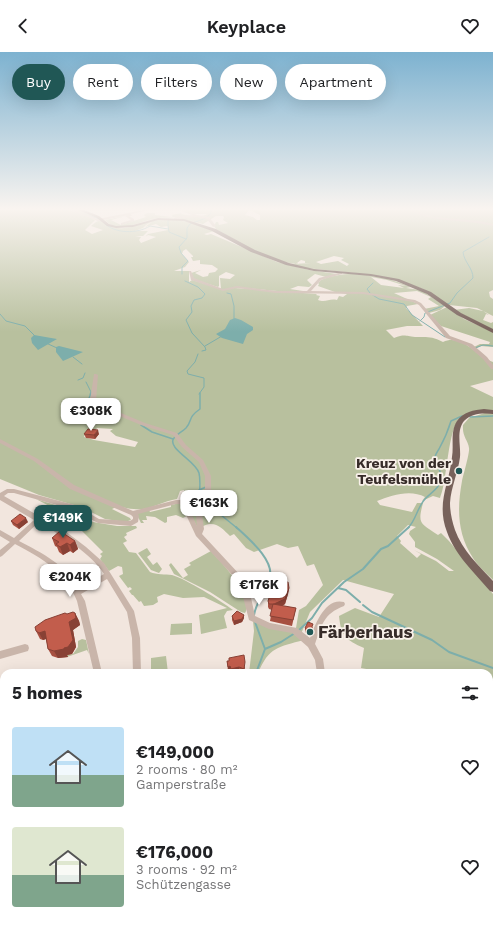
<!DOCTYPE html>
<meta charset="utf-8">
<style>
body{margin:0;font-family:"Work Sans",sans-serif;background:#f6f6f6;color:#202124;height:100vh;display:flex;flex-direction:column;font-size:15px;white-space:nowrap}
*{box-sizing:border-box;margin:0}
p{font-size:13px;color:#757577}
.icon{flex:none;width:22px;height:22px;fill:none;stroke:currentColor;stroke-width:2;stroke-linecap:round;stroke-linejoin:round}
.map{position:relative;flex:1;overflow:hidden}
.drawer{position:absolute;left:0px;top:617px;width:493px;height:256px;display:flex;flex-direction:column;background:#fff;border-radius:12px 12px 0 0;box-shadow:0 4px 16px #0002}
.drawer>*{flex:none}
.hud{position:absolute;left:12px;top:12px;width:469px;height:36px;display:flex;gap:8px}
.price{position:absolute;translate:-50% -34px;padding:0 9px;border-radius:8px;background:#fff;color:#222;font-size:13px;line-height:26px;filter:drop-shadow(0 1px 2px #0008)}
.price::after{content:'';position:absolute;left:50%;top:24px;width:12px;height:9px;margin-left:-6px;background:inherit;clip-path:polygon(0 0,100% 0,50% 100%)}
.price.active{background:#205755;color:#fff}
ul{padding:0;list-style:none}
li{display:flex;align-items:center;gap:12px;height:100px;padding:0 12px}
li span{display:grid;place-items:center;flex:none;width:112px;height:80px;border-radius:4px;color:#555}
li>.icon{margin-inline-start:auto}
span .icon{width:48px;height:48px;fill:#fffc;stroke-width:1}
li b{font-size:17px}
h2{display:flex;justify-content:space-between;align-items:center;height:48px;padding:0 12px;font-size:17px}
.pill{padding:0 14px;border-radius:18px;background:#fff;box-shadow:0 4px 16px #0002;font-size:14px;line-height:36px}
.pill.active{background:#205755;color:#fff}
header{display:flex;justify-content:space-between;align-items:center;height:52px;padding:0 12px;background:#fff;font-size:18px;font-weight:600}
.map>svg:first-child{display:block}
.green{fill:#b8c09e;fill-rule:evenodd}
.water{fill:#7daeab}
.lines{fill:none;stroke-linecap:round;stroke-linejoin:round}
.stream-far2{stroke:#7daeab;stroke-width:1}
.stream-far1{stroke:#7daeab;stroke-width:1.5}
.stream{stroke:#7daeab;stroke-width:2}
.minor{fill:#c9b5aa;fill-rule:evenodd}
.major{fill:#78625b;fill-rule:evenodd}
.wall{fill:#a75041}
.shaded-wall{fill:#884135}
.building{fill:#c25d4c;stroke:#884135}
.poi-dot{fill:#205755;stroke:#f9f1ea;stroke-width:1.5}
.labels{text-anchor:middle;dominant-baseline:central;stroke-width:3.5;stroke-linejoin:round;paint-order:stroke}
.poi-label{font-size:14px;font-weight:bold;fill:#372c29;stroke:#f9f1ea;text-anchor:end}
.near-poi-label{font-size:17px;font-weight:bold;fill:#372c29;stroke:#f9f1ea;text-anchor:start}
</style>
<header><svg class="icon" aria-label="back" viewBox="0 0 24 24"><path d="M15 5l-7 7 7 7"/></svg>Keyplace<svg class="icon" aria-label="heart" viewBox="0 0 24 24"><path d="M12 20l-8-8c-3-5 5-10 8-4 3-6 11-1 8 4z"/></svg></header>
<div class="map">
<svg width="493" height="873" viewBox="0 0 493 873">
<rect width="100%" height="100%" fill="#f2e6de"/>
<path class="green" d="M0 158H70L77 161 72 158H78L99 167 83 162 95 168 85 178 92 182 103 178 91 174 96 170 101 168C121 186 141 169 163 167 180 165 198 174 214 179L204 182 207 183 211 182 277 210 309 218 337 222 326 225 315 222 307 228 312 233 309 235 298 234 290 237 303 239H277L237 235 235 236 317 242 316 243 320 244 318 248C326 251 329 246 337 248L339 244 343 245 347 242 335 240 318 234 319 232 318 231 321 228C349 216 385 224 411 235L406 236 421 238 445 254 440 258 429 261 424 257 439 254 428 247 431 245 417 239 394 241 418 252 407 254 406 256 423 274H407L386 278 394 286C405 282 405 284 415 285 428 285 431 284 443 290 462 281 477 305 493 310V328L470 334 493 345V358C484 360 470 360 463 364 447 371 448 429 440 446L433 444 422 449 425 445C411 437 391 443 377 449L380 453 412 460 417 451H423C417 473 421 471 438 483L441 481 449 489 493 542V654L489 656V621H378L377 619 361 616 364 596C346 588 341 584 339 564L355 556 379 565 394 542 343 528 310 560 301 582 296 576 299 558 306 554 323 533 314 512 307 514 298 494 288 496 277 492 254 500 246 496 234 482 230 484C222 476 215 468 203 474L200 481 190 461 184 438 180 439 177 447C163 449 149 459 134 457 129 457 123 455 118 454L112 457 130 466 131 468 125 470 105 467 81 455 39 443 0 427ZM153 169 145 175 156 172 161 175 168 174V178L148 182 145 185 148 183 156 185 141 191 139 188 141 185 135 184H143L148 179H135L143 176 146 173ZM186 197 193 204V205H191L193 209 200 208V212L212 213 218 217 215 220 209 221 208 224 203 225 195 221 201 218 191 221 193 227 218 235 219 234V224L226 220 235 223 230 227 220 226 221 237 192 228 189 230V219H174L185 215 189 210 182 202 183 199ZM371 225 387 228 406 234 398 233 404 236 381 233ZM97 376 113 377 110 379 116 384 138 390 135 395 94 388 84 385 85 382 94 381ZM408 473 416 475 410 479 409 482 415 490V495L437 507 454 519H449L436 509 414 498 421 502 417 506 400 491 401 489 397 484Z
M182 158H249L245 163 253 165 257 168H260V163L250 158H493V238L489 240 490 245 493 247V264L477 256 449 253 423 237 401 229 355 221 306 216 292 212 311 211H305V209L301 208 297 211 299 212C270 211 241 191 216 177L214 174 216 170H218L219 173 228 171 223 168 224 165 223 164H216L203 172 177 166 179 165C170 166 161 165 153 167 138 170 118 183 105 168L126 164 111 168 121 173 146 165 144 163 147 161H155V163L172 165 173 164 171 163 182 161 181 162C189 164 199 166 208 162H194ZM334 204 344 206 341 208 349 212 347 214 338 209 321 212 316 210Z
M447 255 464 267 493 280V295L481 294 475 297 474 295 480 292H489L490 290 441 274 430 263Z
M469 256 483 259 489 263 486 262 483 268 491 271 493 270V278L454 258Z
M485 361 493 362V528C486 521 478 514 473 506 457 482 457 456 462 429 463 424 470 400 469 396 468 388 462 385 463 373L469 366Z
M36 447 75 459 93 470 117 474H136L137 476 126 481 127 483 124 485 127 489 123 491 129 500 136 501 150 520C157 523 165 522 172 523 186 527 220 548 233 558L227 559 224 564 227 576 201 582 199 563 227 556 204 545 183 546 164 542 157 545 158 550 153 553 144 554 141 549 139 550 133 543H132L129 539 132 537 130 535 128 536 119 524 123 522 122 515 118 514 109 519 100 507 102 504 100 502 103 500 82 479 70 471 72 469 68 464Z
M180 451 187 464 183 466 176 463 167 465V470L165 471 155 465 146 464 147 468H142L144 471H141L137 463 138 461 149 458 150 460 171 455V453Z
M147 496 151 502 147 505 153 513 157 510 162 517 159 521 151 518 138 501Z
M211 499C221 510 255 545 245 561L241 560 210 540 174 522 169 513 171 511 183 526 188 523 184 517 191 513 189 511Z
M253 569 292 580 304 588C278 595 269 595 258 621H249L254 579Z
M192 571V582L170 583 171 572Z
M82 587 86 588 89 602 87 598 67 605V603L73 602 78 595V589Z
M166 604 168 621H151V606Z
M493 716V792L489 787V718Z
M489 803 493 807V873H487L483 869H489Z
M7 869H85L84 873H6Z"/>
<path class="water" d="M235 266 241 268 253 275V278L247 282 243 292 222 286 216 282 225 277 230 268Z
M34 283 57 287 38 298 32 291 31 286Z
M59 294 83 300 63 309 56 300V295Z"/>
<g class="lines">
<path class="stream-far2" d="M84 162 99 167
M207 165 211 161V158
M168 167V173
M104 171C115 182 137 182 150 174L168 177
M168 174 169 180 186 187
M182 222V215L188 209 181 201 179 195 187 186V176L190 172 206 166
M185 229 198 235 205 242 202 246 194 248 191 254 192 260 186 268 192 281 205 295 206 298 202 299
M227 241 231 242 234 254V267
M370 241 367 237 373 231
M371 242 379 247 404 252 412 263 445 285
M0 262 6 269 25 274 35 284
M420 269 424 265 425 261 450 251 457 241 473 226C473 216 464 210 463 200L489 185
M46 291 57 296
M205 294 222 284
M475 296 483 293 493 294
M198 302 195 310 187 319 188 322 204 326V335L199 342
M73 305 82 312
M78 328 83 326 85 321
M86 330 91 340 90 342"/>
<path class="stream-far1" d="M91 341 87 352 89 356 108 362 117 363
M200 341V357C187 366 193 368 186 376 182 380 177 382 174 386 166 396 196 409 199 421 201 429 199 438 200 446L237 476
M470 365 493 364
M141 373 152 380 173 387
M199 438 206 435
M408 476C416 468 417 456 425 447 431 440 440 437 441 426 442 418 435 413 435 406 435 403 437 400 439 397 444 388 448 379 451 369L462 364"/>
<path class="stream" d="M236 475C248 486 277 510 269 528 265 541 256 550 254 563
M338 536 346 538 360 550
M363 553 372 560 432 588 449 600 493 616
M255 570 265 597 256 621
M298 579 312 566 322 551 344 530 363 517 381 497 388 494 409 475
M265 597 281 590 295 581"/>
<path class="minor" d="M70 158H74L98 167 143 158H148L131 162 132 164H129L134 167V169L122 173H121V171L131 168 125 164 129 163 98 169Z
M179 158H183L197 163 209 165 216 174 213 175 207 167 196 165 174 167 175 165 192 163Z
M409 158H413L433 165 480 169 493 172V174C465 167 434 171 409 158Z
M189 219H191L194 226 223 237 237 234 276 239H307L319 226 342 220V222L321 228 311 239 363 240 415 248 421 251 450 284 472 292 487 305 493 313V317H491L483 307 468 294 446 286 419 253 413 250 363 242 276 241 237 236 223 239 191 228Z
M94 322H96L98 323 96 349 97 351 145 371 177 381 186 393 203 408 211 424V440L201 454 204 477 202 482 240 523 250 541 255 564 270 571 297 576 310 586C315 573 325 545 344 550L345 552 344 554C323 562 322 573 315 592L323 607 325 621H317L315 608 308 595 292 581 269 577 249 568 242 541 236 527 196 484 181 452H176L138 462 139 464 138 470 131 474 98 471 71 457 14 441H8L4 444 65 479 86 495 104 511 134 559 140 586 141 621H133L132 586 127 560 107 527 81 542 85 549 102 621H94L77 549C65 519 43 507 15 492L2 504 0 505V498L10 490 0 484V478L14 486 34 468 0 448V441L7 437H14L75 453 99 467 130 469 133 467V465L131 463 70 437 34 409 0 391V387L38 407 74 433 133 459 176 448H185L197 474 195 454 205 440V424L199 410 182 395 173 383 141 373 93 353 90 349ZM39 470C60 483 91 501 104 522L79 536C66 513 42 501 19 489Z
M25 592 28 593 29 596 28 599 0 607V599Z
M0 678 3 679 4 681V695L1 694 0 692Z
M489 689 493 690V698L489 697Z
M4 789V799L0 800V790Z
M4 841V869H8L7 873H0V843Z
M130 869H141L140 873H129Z
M157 869H169V873H158Z
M239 869H250L249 873H238Z
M414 869H430L432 873H416Z"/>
<path class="major" d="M78 158H84L99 164 109 172 116 174 133 173 158 166 184 167 216 177 255 198 289 211 314 217 371 222 399 227 431 240 461 261 493 277V281L457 263 427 242 396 229 371 224 314 219 286 213 251 200 212 179 184 169 158 168 133 175 116 176 107 174 97 166Z
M484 357 493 358V362C483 361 472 361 464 369 456 379 461 394 460 405 458 421 451 435 450 451 450 460 452 469 455 478 462 498 479 514 493 529V540L490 539C474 520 455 503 447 480 436 451 449 433 452 405 454 393 450 380 457 369 463 360 474 358 484 357Z
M489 666H493V678H489Z
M489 787 493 789V806L489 804Z"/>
</g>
<path class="wall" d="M84 382H99L95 387 86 386Z
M11 469 28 470 19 477 13 473Z
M52 486 75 489 78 497 73 501 70 499 63 503 59 500 57 495 55 494Z
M272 531 289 536 288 542 285 552 282 554 296 556 292 574 270 569 272 558 269 557 268 555V549L272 538Z
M75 561 79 569 80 573 73 578 76 595 72 602 67 603 68 605 58 606 52 604 48 597 46 587 43 588 40 587 36 579 67 562Z
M244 563V566L242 570 234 573 232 568V564Z
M313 575 309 584 305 580V576Z
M229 606 245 615 244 621H231V620H228L227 609H229Z
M302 869H331V873H305V870Z"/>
<path class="shaded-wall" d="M98 378 99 382 95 387 94 383Z
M26 466 28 470 19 477 17 473Z
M75 489 78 497 73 501 70 493Z
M67 491 70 499 63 503 60 495Z
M289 536 288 542 285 552 274 558V552Z
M75 561 79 569 80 573 73 578 76 595 72 602 67 603 68 605 58 606 54 599 64 596 69 570Z
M244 563V566L242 570 234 573V569Z
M45 579 49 586 43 588 39 581Z
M230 614 231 620H228V615Z
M239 615V621H231V617Z
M117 869 121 872 120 873H116Z"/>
<path class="building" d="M88 377 98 378 94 383 84 382Z
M20 462 26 466 17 473 11 469Z
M60 479 75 489 70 493 67 491 60 495 56 492 59 490 52 486Z
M288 530 289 536 285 547 274 552H269L268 549 272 537V531Z
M273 552 296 556 293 568 270 564Z
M237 559 244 563 242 567 234 569 232 564Z
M73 560 75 561 76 566 69 570 73 588 68 595 64 596V597L54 599 48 597 45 579 39 581 36 579 35 575 45 568 65 561 67 562Z
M308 570 313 572 310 580 305 576Z
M244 603 245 610 244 617 239 615 231 617 230 614 228 615 227 609H229V606Z
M117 869 116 873H94V871Z
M214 869H237L234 873H211Z
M307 869H331V873H306Z"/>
<linearGradient id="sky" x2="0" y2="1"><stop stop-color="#7db2d0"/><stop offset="0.56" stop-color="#f9f4f0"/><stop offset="1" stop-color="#f9f4f0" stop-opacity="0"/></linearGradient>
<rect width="493" height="280" fill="url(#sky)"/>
<g class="poi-dot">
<circle cx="459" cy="419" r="4"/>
<circle cx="310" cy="580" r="4"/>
</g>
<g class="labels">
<g class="poi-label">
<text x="451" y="411">Kreuz von der<tspan x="451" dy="16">Teufelsmühle</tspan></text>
</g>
<g class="near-poi-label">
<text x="318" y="580">Färberhaus</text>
</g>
</g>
</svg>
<b class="price" style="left:91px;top:380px">€308K</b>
<b class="price" style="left:209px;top:472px">€163K</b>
<b class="price active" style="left:63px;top:487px">€149K</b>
<b class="price" style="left:70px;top:546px">€204K</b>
<b class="price" style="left:259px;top:554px">€176K</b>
<div class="hud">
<a class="pill active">Buy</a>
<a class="pill">Rent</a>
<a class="pill">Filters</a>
<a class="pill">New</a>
<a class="pill">Apartment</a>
</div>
<section class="drawer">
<h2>5 homes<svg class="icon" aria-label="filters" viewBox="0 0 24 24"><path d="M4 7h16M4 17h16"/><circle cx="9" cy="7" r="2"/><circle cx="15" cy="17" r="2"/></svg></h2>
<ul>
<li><span style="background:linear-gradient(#bfe0f5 60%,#7fa58c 0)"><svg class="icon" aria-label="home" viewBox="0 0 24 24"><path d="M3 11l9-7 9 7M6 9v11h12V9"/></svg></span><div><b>€149,000</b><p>2 rooms · 80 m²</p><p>Gamperstraße</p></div><svg class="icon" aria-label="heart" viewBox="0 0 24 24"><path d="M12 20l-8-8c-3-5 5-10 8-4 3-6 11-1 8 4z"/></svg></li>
<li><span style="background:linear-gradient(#dfe7d0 60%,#7fa58c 0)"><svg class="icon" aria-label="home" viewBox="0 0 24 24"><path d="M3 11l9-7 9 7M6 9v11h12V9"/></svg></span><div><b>€176,000</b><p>3 rooms · 92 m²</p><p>Schützengasse</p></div><svg class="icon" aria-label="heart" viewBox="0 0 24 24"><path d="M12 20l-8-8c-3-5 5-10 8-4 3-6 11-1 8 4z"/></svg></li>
</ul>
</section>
</div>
